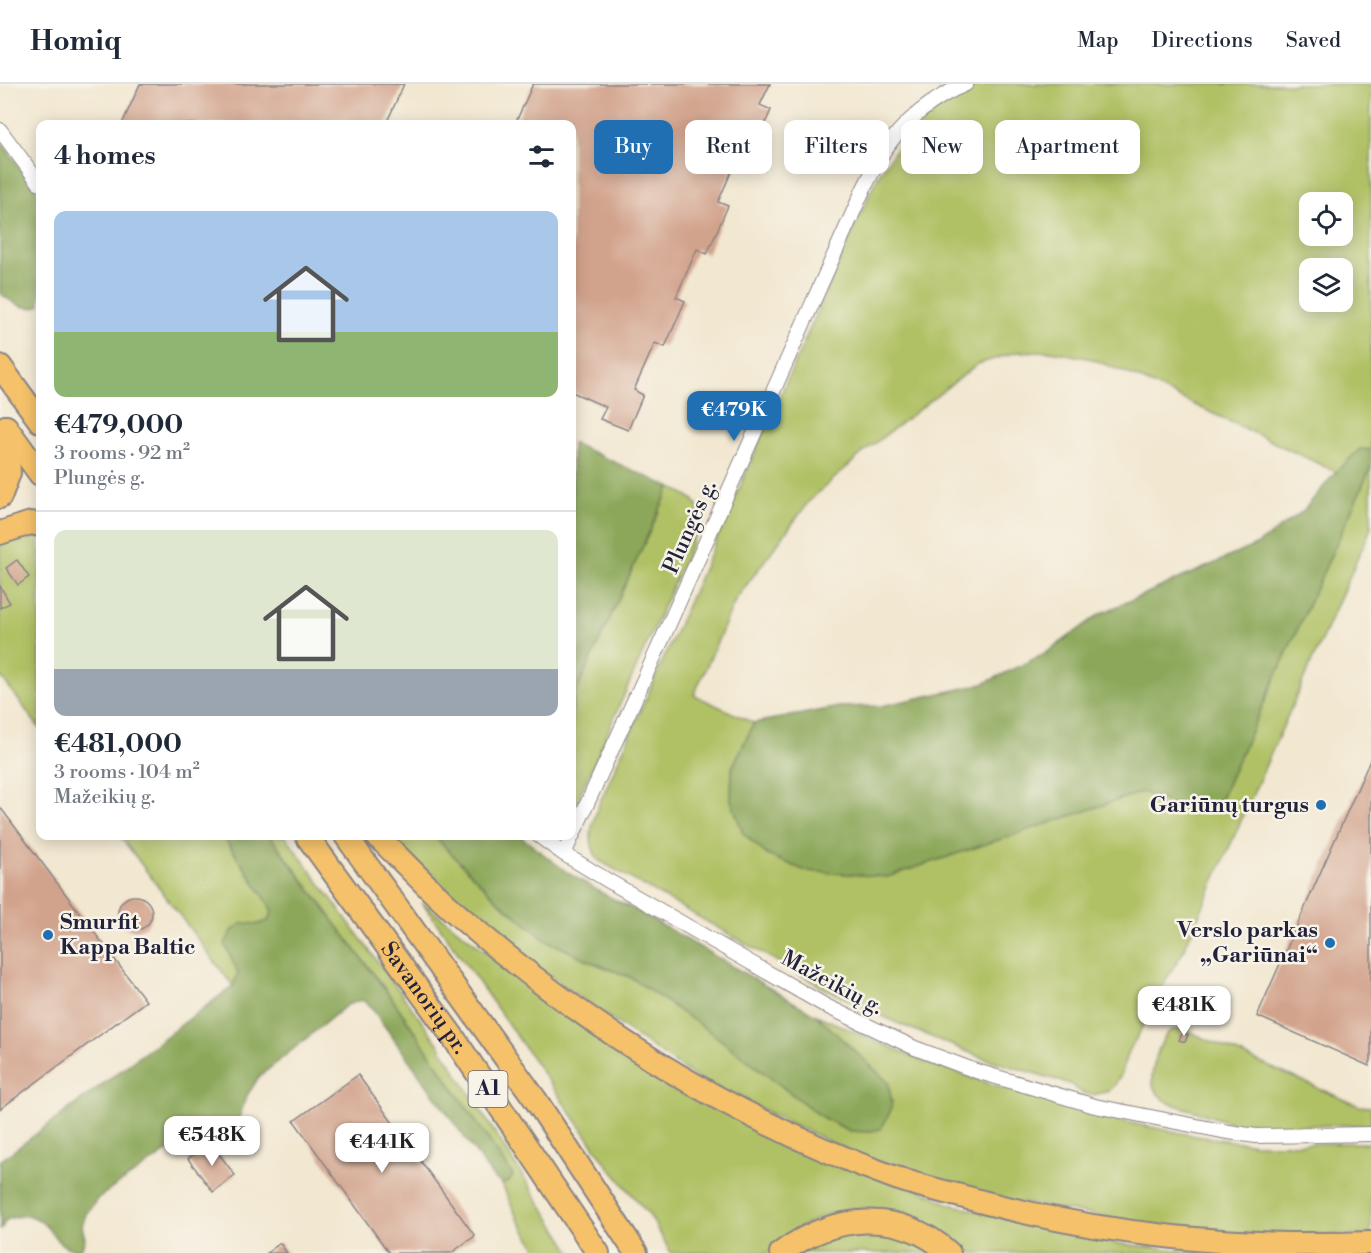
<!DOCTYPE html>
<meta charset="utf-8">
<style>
body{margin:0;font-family:"Libre Bodoni",serif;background:#f2f2f3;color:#1f2937;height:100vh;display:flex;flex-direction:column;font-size:22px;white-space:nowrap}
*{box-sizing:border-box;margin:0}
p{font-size:20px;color:#747a83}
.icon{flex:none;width:33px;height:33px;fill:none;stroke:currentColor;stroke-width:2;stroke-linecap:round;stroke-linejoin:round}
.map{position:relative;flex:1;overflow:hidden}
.side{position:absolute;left:36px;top:36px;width:540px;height:720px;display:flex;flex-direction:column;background:#fff;border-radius:12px;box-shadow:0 3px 15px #0003}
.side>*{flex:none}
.top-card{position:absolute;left:594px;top:36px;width:570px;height:54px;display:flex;gap:12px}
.tools{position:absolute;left:1299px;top:108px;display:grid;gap:12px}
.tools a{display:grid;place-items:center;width:54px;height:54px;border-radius:12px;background:#fff;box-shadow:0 3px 15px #0003;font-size:30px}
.price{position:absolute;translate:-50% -51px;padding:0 14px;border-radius:12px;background:#fff;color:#222;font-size:20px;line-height:39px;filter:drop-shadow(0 2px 3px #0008)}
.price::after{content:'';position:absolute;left:50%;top:36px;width:18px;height:14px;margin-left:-9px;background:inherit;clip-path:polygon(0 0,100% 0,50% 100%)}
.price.active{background:#1f6fb2;color:#fff}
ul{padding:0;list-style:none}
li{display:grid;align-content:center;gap:12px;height:318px;padding:0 18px}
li+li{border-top:2px solid #e0e1e3}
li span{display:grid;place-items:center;height:186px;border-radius:12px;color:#555}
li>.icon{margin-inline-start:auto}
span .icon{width:108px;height:108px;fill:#fffc;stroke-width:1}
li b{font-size:26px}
h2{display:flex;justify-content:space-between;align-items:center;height:72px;padding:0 18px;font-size:26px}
.pill{padding:0 21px;border-radius:12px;background:#fff;box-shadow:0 3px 15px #0003;font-size:21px;line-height:54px}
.pill.active{background:#1f6fb2;color:#fff}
header{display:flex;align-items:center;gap:36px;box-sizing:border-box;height:84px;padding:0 30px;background:#fff;border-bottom:2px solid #e0e1e3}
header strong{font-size:28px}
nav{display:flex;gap:33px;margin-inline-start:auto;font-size:21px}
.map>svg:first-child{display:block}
.green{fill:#b0c165;stroke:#697250;stroke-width:1.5;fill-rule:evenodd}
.forest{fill:#8ca75a;stroke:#57644a;stroke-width:1.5}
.building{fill:#d2a38c}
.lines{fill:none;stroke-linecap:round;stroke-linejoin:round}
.minor-casing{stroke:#8a8486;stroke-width:16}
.trunk-casing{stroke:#8a8486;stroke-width:26}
.minor{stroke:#fff;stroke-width:14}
.trunk{stroke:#f5c16b;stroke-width:22}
.poi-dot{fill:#1f6fb2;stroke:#f7f3e8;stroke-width:2}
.labels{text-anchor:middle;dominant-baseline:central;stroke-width:5;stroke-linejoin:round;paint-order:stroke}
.shield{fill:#f7f3e8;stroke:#62616f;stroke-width:1.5}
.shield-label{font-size:21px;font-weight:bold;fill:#22223b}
.street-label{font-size:22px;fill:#22223b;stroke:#f7f3e8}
.poi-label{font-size:22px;font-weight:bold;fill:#22223b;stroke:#f7f3e8;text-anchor:end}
</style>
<header>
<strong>Homiq</strong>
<nav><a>Map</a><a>Directions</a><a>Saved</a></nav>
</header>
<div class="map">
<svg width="1371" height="1169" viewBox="0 0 1371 1169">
<rect width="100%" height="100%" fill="#f7f3e8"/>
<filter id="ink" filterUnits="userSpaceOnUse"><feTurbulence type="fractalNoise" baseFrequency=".0167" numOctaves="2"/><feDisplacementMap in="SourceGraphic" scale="12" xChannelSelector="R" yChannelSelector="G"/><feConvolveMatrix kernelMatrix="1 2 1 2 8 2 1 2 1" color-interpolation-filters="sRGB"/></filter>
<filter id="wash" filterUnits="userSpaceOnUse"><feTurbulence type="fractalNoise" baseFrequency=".008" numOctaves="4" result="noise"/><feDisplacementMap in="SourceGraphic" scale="24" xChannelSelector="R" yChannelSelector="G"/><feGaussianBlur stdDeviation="1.35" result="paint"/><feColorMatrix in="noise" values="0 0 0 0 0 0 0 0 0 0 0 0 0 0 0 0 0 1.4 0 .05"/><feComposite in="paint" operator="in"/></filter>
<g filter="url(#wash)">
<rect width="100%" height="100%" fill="#f2e7d0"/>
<path class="green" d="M981 0H1371V366L1360 365 1336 388 1132 291 1092 275 1051 267 1017 268 978 280 865 367 810 416 736 515 694 611 754 639 732 684 731 716 743 749 887 793 1142 708 1167 718H1219L1371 383V444L1182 870 1154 914 1139 950 1127 970 1121 991 1115 1001 1109 1007 1093 1011 1082 1009 1070 1000 983 974 897 939 824 904 598 776C585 754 592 740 600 718L874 100C902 49 930 27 981 0ZM1310 118H1342V152H1310ZM1310 184H1342V218H1310Z
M670 403C691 413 698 413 701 438L572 728V629L575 610Z
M40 448V645L0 591V457Z
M120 752H223L269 820 272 829 268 837 259 840 242 839 236 883 238 890 233 902Z
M270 752H285L437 958 572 1169H540L518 1136 502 1100 509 1098 512 1090 393 916Z
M388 752H434L497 816 546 856 594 879 630 893 713 950 822 1033 850 1047 888 998 816 931 927 979 1010 1006 1115 1036 1196 1052 1256 1060 1371 1059V1151L1204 1150 1000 1115 864 1074 698 995 499 857Z
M422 818 584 943 950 1120 1031 1141 1114 1159 1204 1169H963L941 1148 919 1136 895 1128 873 1125 852 1124 824 1132 797 1145 768 1169H671L650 1132 609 1083Z
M1183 945 1359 1022 1371 1023V1041L1250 1042 1239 1041 1169 1019C1163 1015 1156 1010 1153 1002 1149 990 1160 955 1169 948 1174 945 1179 946 1183 945Z
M843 1146 908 1152 937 1169H793Z"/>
<path class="forest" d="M0 56 40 111V221C27 229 11 218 0 209Z
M572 359 670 403 575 610 572 629Z
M1360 365 1371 366V383L1219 718 1193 724 1167 718 1142 708 887 793 806 787 767 771 743 749 731 716 732 684 754 639 839 623 881 622 983 600 1046 569 1100 530 1258 460 1303 427 1336 388Z
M223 752H270L393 916 513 1091 509 1098 502 1100 493 1093 368 919 361 916 347 921 259 993 246 1013 240 1031 230 1049 216 1056H198L177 1061 98 1114 86 1130 82 1142 85 1155 81 1165C45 1169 55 1117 6 1136L0 1147V1077L233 902 238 889 225 860 231 848 242 839 259 840 268 837 272 829 269 820Z
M434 752H520L568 789 602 809 648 833 816 931 888 998 892 1018 890 1028 881 1045 866 1048 850 1047 822 1033 713 950 630 893 594 879 546 856 497 816Z"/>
<g id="blocks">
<path class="building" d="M140 0H404L386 40H122Z
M533 0H770L760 21 771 26 751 72 740 68 718 118 728 122 707 170 697 165 676 213 685 217 665 263 655 259 634 306 643 311 628 346 600 335 606 323 572 308V40H515Z
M17 476 29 493 18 501 6 484Z
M0 502 10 519 0 524Z
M1371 674V976L1369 982 1257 932Z
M0 723 146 917 0 1025Z
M118 829a17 17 0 1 1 34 0a17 17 0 1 1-34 0Z
M1182 949 1188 951 1185 958 1179 956Z
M358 991 475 1152 451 1169H389L294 1037Z
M210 1058 235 1091 213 1108 188 1075Z
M280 1159 287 1169H267Z"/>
</g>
</g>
<g filter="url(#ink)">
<use href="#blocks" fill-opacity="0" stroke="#8a8486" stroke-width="1.5"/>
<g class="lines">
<defs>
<path id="minor" d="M0 46 40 100
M539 752 564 770 607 796 826 922 915 964 976 987 1095 1022 1222 1047 1256 1052 1371 1050
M564 770 665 549 864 104C871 91 877 78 884 67 903 38 934 13 966 0"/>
<g id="trunk">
<path d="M0 282 40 337"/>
<path d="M6 343 40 390"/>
<path d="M0 413 9 389 6 343"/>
<path d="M0 449 31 439 40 441"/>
<path id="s1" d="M307 752 453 953 598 1169"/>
<path d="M346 752 535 1015 636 1169"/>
<path d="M377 752C406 780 434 811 465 837 591 946 736 1036 893 1093 921 1103 951 1109 979 1117 1111 1152 1235 1164 1371 1159"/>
<path d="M781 1169C832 1131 899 1123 949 1169"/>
</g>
</defs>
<use href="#minor" class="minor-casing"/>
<use href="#trunk" class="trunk-casing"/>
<use href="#minor" class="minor"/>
<use href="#trunk" class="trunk"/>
</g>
</g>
<g class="poi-dot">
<circle cx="1321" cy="721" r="6"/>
<circle cx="48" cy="851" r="6"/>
<circle cx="1330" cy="859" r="6"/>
</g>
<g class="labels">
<rect class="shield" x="468.5" y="987" width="39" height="36" rx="4.5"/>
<g class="shield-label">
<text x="488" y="1005">A1</text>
</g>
<g class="street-label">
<text transform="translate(690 443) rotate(-66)">Plungės g.</text>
<text transform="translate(832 899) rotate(28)">Mažeikių g.</text>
<text stroke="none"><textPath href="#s1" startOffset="200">Savanorių pr.</textPath></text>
</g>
<g class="poi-label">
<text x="1309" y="721">Gariūnų turgus</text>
<text x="60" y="838" text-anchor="start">Smurfit<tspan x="60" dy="25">Kappa Baltic</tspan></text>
<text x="1318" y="846">Verslo parkas<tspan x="1318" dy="25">„Gariūnai“</tspan></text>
</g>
</g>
</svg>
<div class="tools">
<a><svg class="icon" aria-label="locate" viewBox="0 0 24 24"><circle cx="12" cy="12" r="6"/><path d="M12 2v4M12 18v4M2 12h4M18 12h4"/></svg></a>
<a><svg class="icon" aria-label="layers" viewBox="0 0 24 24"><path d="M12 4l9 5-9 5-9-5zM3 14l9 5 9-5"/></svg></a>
</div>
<b class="price active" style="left:734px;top:358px">€479K</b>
<b class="price" style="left:1184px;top:953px">€481K</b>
<b class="price" style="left:212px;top:1083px">€548K</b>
<b class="price" style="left:382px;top:1090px">€441K</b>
<div class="top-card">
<a class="pill active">Buy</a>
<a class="pill">Rent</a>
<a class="pill">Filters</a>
<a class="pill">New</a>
<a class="pill">Apartment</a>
</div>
<section class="side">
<h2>4 homes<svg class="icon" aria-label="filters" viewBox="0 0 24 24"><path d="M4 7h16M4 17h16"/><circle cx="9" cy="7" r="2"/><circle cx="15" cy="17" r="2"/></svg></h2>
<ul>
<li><span style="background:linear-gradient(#a9c7e8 65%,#8fb573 0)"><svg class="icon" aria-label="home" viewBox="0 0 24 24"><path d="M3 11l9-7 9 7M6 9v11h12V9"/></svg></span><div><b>€479,000</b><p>3 rooms · 92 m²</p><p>Plungės g.</p></div></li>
<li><span style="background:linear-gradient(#dfe7d0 75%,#9aa5b1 0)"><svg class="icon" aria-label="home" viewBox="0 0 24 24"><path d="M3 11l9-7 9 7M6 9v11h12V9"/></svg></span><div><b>€481,000</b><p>3 rooms · 104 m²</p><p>Mažeikių g.</p></div></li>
</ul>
</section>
</div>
